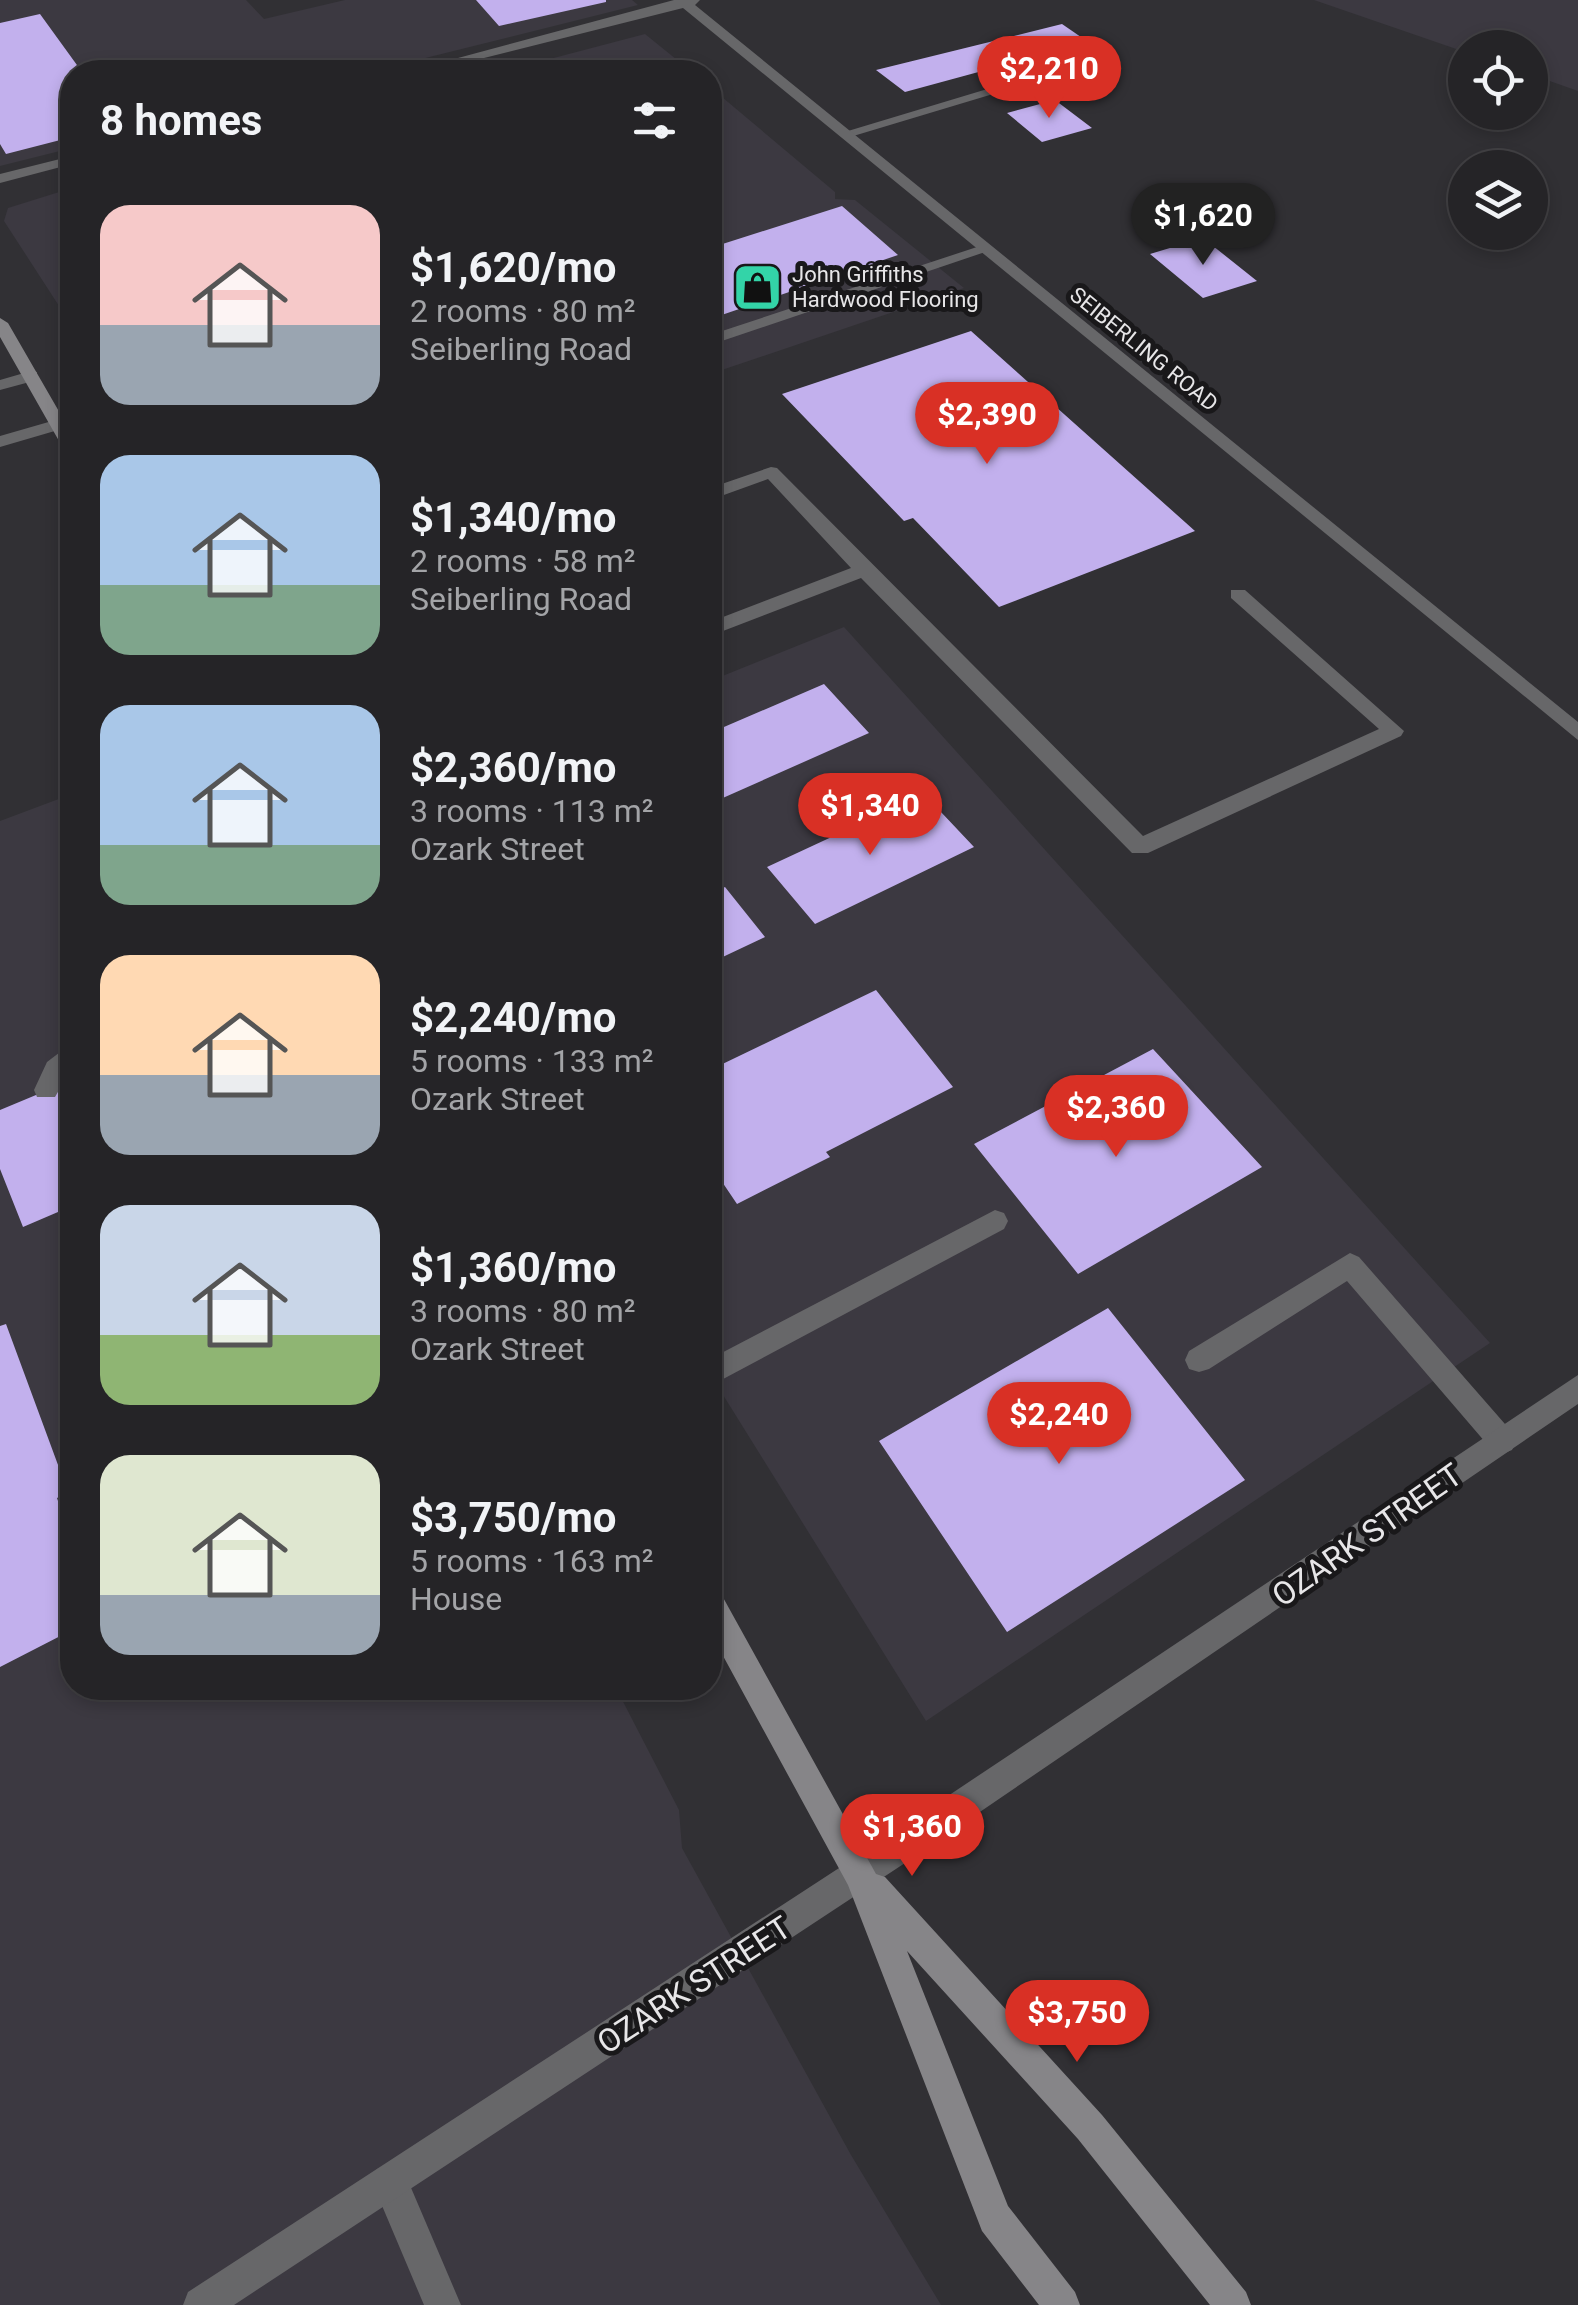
<!DOCTYPE html>
<meta charset="utf-8">
<style>
body{margin:0;font-family:Roboto,sans-serif;background:#313033;color:#f1f3f6;height:100vh;display:flex;flex-direction:column;font-size:38px;white-space:nowrap}
*{box-sizing:border-box;margin:0}
p{font-size:32px;color:#a3a4a7}
.icon{flex:none;width:55px;height:55px;fill:none;stroke:currentColor;stroke-width:2;stroke-linecap:round;stroke-linejoin:round}
.map{position:relative;flex:1;overflow:hidden}
.panel{position:absolute;left:60px;top:60px;width:662px;height:1640px;display:flex;flex-direction:column;background:#252427;border-radius:40px;box-shadow:0 5px 15px #0003,0 0 0 2px #424144}
.panel>*{flex:none}
.buttons{position:absolute;left:1448px;top:30px;display:grid;gap:20px}
.buttons a{display:grid;place-items:center;width:100px;height:100px;border-radius:50%;background:#252427;box-shadow:0 5px 15px #0003,0 0 0 2px #424144;font-size:50px}
.price{position:absolute;translate:-50% -85px;padding:0 22px;border-radius:35px;background:#d93025;color:#fff;font-size:32px;line-height:65px;filter:drop-shadow(0 2px 5px #0008)}
.price::after{content:'';position:absolute;left:50%;top:60px;width:30px;height:22px;margin-left:-15px;background:inherit;clip-path:polygon(0 0,100% 0,50% 100%)}
.price.current{background:#222;color:#fff}
ul{padding:0;list-style:none}
li{display:flex;align-items:center;gap:30px;height:250px;padding:0 40px}
li span{display:grid;place-items:center;flex:none;width:280px;height:200px;border-radius:30px;color:#555}
li>.icon{margin-inline-start:auto}
span .icon{width:120px;height:120px;fill:#fffc;stroke-width:1}
li b{font-size:42px}
h2{display:flex;justify-content:space-between;align-items:center;height:120px;padding:0 40px;font-size:42px}
.map>svg:first-child{display:block}
.built{fill:#3c3941}
.building{fill:#c2b0ed}
.lines{fill:none;stroke-linecap:round;stroke-linejoin:round}
.lane{fill:#676769;fill-rule:evenodd}
.street{fill:#676769;fill-rule:evenodd}
.secondary{fill:#868588;fill-rule:evenodd}
.labels{text-anchor:middle;dominant-baseline:central;stroke-width:10;stroke-linejoin:round;paint-order:stroke}
.far-poi-label{font-size:22px;fill:#e7e6e8;stroke:#19181a;text-anchor:start}
.far-street-label{font-size:22px;fill:#e7e6e8;stroke:#19181a}
.near-street-label{font-size:32px;fill:#e7e6e8;stroke:#19181a}
</style>
<div class="map">
<svg width="1578" height="2305" viewBox="0 0 1578 2305">
<rect width="100%" height="100%" fill="#313034"/>
<path class="built" d="M0 0H246L264 19 345 0H632L638 5 369 72H72V148L0 166Z
M1314 0H1578V91L1530 74V48H1465V52Z
M645 34 692 72H500Z
M710 87 835 192V199L855 200 964 288 710 374Z
M72 188V326L4 221 8 208Z
M844 627 1490 1343 926 1721 710 1374V681Z
M72 794V1688H616L679 1810 682 1848 851 2155 941 2305H0V821Z"/>
<path class="building" d="M476 0H606V2L499 26Z
M40 14 82 72H72V137L6 154 0 144V23Z
M1062 24 1094 46 1054 57 1048 53 905 92 876 70Z
M1055 100 1092 128 1042 142 1007 113Z
M842 206 898 255 710 319V248Z
M1203 238 1257 281 1203 298 1150 254Z
M971 331 1195 531 999 607 913 518 904 521 782 394Z
M824 684 869 733 716 801 710 794V733Z
M924 794 974 847 815 924 767 867Z
M725 887 765 937 710 963V894Z
M876 990 953 1087 826 1152 830 1157 737 1204 710 1164V1070Z
M1153 1049 1262 1167 1078 1274 974 1144Z
M72 1080V1206L23 1227 0 1169V1110Z
M1108 1308 1245 1480 1007 1632 879 1441Z
M6 1324 68 1492 57 1498 72 1543V1630L0 1667V1326Z"/>
<g class="lines">
<path class="lane" d="M1094 57 1106 60 850 137 838 134Z
M980 246 994 249 710 345V335Z
M771 467 777 468 1143 836 1379 729 1231 598V590H1245L1404 731 1401 736 1148 853H1132L861 578 710 636V622L851 568 768 479 710 500V488Z
M72 1043V1068L55 1097H37L34 1090 47 1062Z
M995 1210 1004 1213 1008 1221 1004 1229 710 1386V1359Z
M1350 1253 1359 1257 1512 1432 1516 1441 1512 1450 1502 1454 1492 1450 1347 1281 1209 1369 1199 1372 1189 1369 1185 1360 1189 1351Z
M390 2164 403 2169 461 2305H424L372 2182 377 2169Z"/>
<path class="street" d="M674 0H700L695 5 1578 722V740L683 8 428 72H406Z
M72 156V164L0 183V174Z
M31 371 37 372V380L0 390V380Z
M59 419 68 424 65 428 0 447V436Z
M1578 1375V1404L905 1863 234 2305H183L188 2292 882 1840Z"/>
<path class="secondary" d="M0 318 8 323 72 434V453L63 448 0 337Z
M710 1587 720 1592 876 1874 885 1877 1102 2115 1246 2292 1251 2305H1210L1078 2139 907 1951 1008 2206 1075 2292 1080 2305H1039L982 2231 848 1885 710 1632Z"/>
</g>
<defs>
<symbol id="shop-square" viewBox="-11 -11 22 22"><rect x="-9" y="-9" width="18" height="18" rx="4" fill="#33d4a8" stroke="#19181a"/><path d="M-5-2.5h2.3a2.7 3.5 0 0 1 5.4 0H5L5.5 6h-11ZM-1.5-2.5h3a1.5 2.3 0 0 0-3 0Z" fill="#111"/></symbol>
</defs>
<g fill-rule="evenodd">
<use href="#shop-square" x="730" y="260" width="55" height="55"/>
</g>
<g class="labels">
<g class="far-poi-label">
<text x="792" y="274">John Griffiths<tspan x="792" dy="25">Hardwood Flooring</tspan></text>
</g>
<g class="far-street-label">
<text transform="translate(1144 349) rotate(39)">SEIBERLING ROAD</text>
</g>
<g class="near-street-label">
<text transform="translate(1367 1535) rotate(-35)">OZARK STREET</text>
<text transform="translate(694 1985) rotate(-33)">OZARK STREET</text>
</g>
</g>
</svg>
<div class="buttons">
<a><svg class="icon" aria-label="locate" viewBox="0 0 24 24"><circle cx="12" cy="12" r="6"/><path d="M12 2v4M12 18v4M2 12h4M18 12h4"/></svg></a>
<a><svg class="icon" aria-label="layers" viewBox="0 0 24 24"><path d="M12 4l9 5-9 5-9-5zM3 14l9 5 9-5"/></svg></a>
</div>
<b class="price" style="left:1049px;top:121px">$2,210</b>
<b class="price current" style="left:1203px;top:268px">$1,620</b>
<b class="price" style="left:987px;top:467px">$2,390</b>
<b class="price" style="left:870px;top:858px">$1,340</b>
<b class="price" style="left:1116px;top:1160px">$2,360</b>
<b class="price" style="left:1059px;top:1467px">$2,240</b>
<b class="price" style="left:912px;top:1879px">$1,360</b>
<b class="price" style="left:1077px;top:2065px">$3,750</b>
<section class="panel">
<h2>8 homes<svg class="icon" aria-label="filters" viewBox="0 0 24 24"><path d="M4 7h16M4 17h16"/><circle cx="9" cy="7" r="2"/><circle cx="15" cy="17" r="2"/></svg></h2>
<ul>
<li><span style="background:linear-gradient(#f6c9c9 60%,#9aa5b1 0)"><svg class="icon" aria-label="home" viewBox="0 0 24 24"><path d="M3 11l9-7 9 7M6 9v11h12V9"/></svg></span><div><b>$1,620/mo</b><p>2 rooms · 80 m²</p><p>Seiberling Road</p></div></li>
<li><span style="background:linear-gradient(#a9c7e8 65%,#7fa58c 0)"><svg class="icon" aria-label="home" viewBox="0 0 24 24"><path d="M3 11l9-7 9 7M6 9v11h12V9"/></svg></span><div><b>$1,340/mo</b><p>2 rooms · 58 m²</p><p>Seiberling Road</p></div></li>
<li><span style="background:linear-gradient(#a9c7e8 70%,#7fa58c 0)"><svg class="icon" aria-label="home" viewBox="0 0 24 24"><path d="M3 11l9-7 9 7M6 9v11h12V9"/></svg></span><div><b>$2,360/mo</b><p>3 rooms · 113 m²</p><p>Ozark Street</p></div></li>
<li><span style="background:linear-gradient(#ffd9b3 60%,#9aa5b1 0)"><svg class="icon" aria-label="home" viewBox="0 0 24 24"><path d="M3 11l9-7 9 7M6 9v11h12V9"/></svg></span><div><b>$2,240/mo</b><p>5 rooms · 133 m²</p><p>Ozark Street</p></div></li>
<li><span style="background:linear-gradient(#c9d6e8 65%,#8fb573 0)"><svg class="icon" aria-label="home" viewBox="0 0 24 24"><path d="M3 11l9-7 9 7M6 9v11h12V9"/></svg></span><div><b>$1,360/mo</b><p>3 rooms · 80 m²</p><p>Ozark Street</p></div></li>
<li><span style="background:linear-gradient(#dfe7d0 70%,#9aa5b1 0)"><svg class="icon" aria-label="home" viewBox="0 0 24 24"><path d="M3 11l9-7 9 7M6 9v11h12V9"/></svg></span><div><b>$3,750/mo</b><p>5 rooms · 163 m²</p><p>House</p></div></li>
</ul>
</section>
</div>
